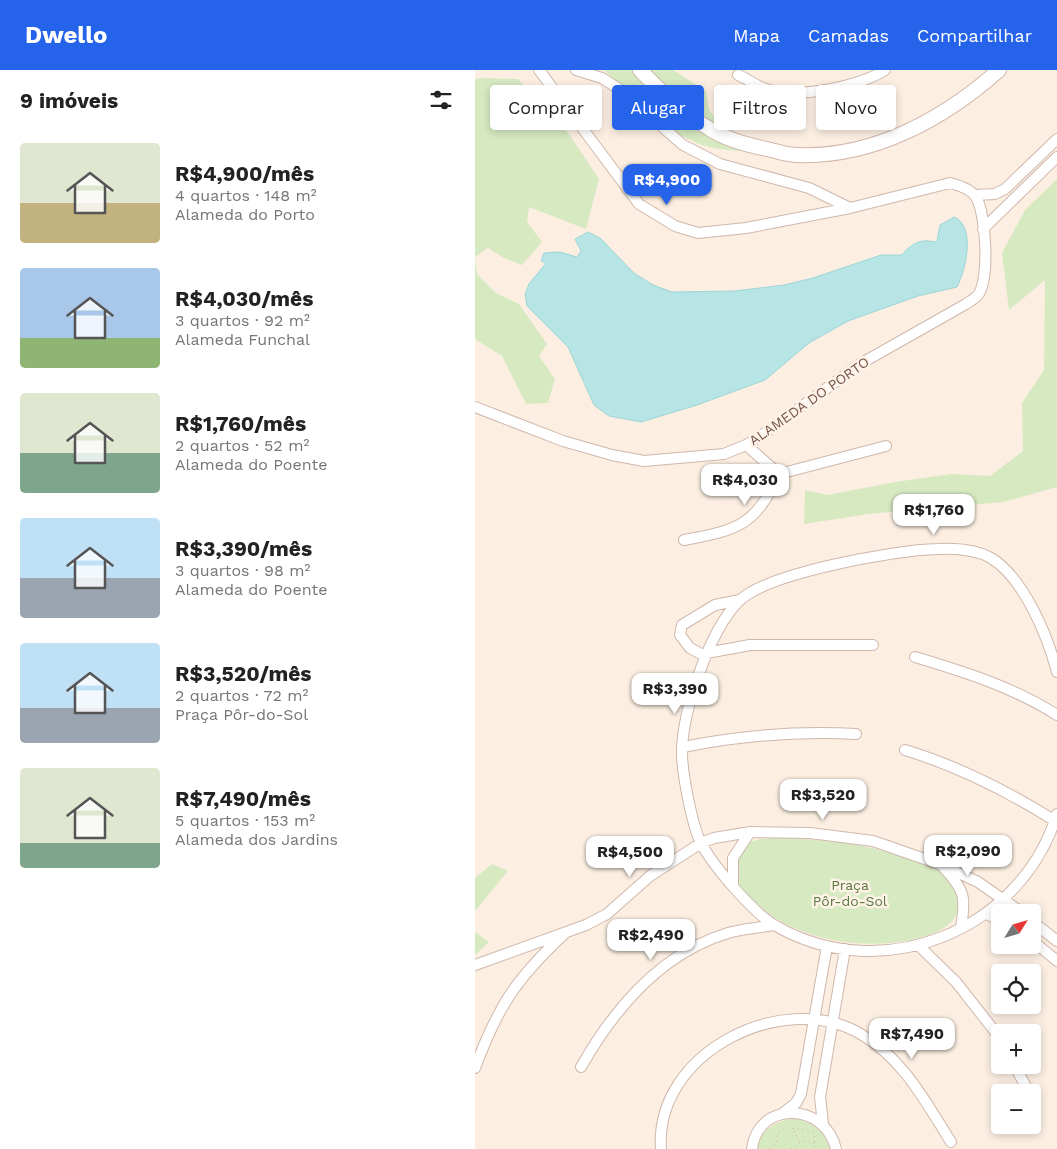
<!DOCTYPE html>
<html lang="pt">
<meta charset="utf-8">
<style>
body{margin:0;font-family:"Work Sans",sans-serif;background:#f2f2f2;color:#222;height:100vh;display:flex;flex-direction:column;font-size:19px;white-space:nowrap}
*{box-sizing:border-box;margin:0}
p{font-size:16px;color:#767676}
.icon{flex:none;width:28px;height:28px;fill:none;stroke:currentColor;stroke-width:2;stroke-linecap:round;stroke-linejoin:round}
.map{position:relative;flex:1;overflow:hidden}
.drawer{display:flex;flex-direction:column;background:#fff;width:475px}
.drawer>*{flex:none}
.top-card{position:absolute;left:15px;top:15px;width:475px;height:45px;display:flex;gap:10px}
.needle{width:32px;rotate:53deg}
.buttons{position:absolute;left:516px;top:834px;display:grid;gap:10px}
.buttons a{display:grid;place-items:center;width:50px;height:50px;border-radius:5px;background:#fff;box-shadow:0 2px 8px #0003;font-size:25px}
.price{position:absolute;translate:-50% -42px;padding:0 11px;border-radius:10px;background:#fff;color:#222;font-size:16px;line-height:32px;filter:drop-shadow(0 1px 2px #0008)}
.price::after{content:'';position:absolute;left:50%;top:30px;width:15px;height:11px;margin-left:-8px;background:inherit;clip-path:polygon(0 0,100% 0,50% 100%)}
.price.on{background:#2563eb;color:#fff}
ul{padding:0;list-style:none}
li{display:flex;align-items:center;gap:15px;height:125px;padding:0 20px}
li span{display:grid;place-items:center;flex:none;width:140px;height:100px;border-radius:5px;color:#555}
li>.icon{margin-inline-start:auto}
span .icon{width:60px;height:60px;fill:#fffc;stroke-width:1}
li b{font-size:21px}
h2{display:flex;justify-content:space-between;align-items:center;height:60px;padding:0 20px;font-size:21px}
.pill{padding:0 18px;border-radius:5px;background:#fff;box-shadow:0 2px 8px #0003;font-size:18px;line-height:45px}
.pill.on{background:#2563eb;color:#fff}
header{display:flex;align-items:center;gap:30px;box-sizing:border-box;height:70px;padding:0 25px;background:#2563eb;color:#fff}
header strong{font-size:24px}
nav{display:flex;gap:28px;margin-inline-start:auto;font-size:18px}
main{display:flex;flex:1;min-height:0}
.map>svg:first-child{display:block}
.green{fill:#d6e9c1}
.water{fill:#b7e4e5;stroke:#9ed5d7}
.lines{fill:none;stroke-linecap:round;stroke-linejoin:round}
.street-casing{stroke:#cfb7ac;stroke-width:12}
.secondary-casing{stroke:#d2b6a9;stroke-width:16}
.path{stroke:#d6ac9e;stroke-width:1;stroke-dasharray:1 4;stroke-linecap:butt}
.street{stroke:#fff;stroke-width:10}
.secondary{stroke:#fff;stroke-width:14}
.labels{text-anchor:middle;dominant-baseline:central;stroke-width:5;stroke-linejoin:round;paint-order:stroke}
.street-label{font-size:14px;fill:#745349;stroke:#fff3e8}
.park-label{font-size:14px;fill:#597941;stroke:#fff3e8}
</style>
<header>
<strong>Dwello</strong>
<nav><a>Mapa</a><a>Camadas</a><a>Compartilhar</a></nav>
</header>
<main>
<section class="drawer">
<h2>9 imóveis<svg class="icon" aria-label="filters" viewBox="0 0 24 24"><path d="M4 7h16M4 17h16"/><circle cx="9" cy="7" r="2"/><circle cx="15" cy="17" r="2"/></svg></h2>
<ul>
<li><span style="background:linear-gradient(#dfe7d0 60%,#c2b280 0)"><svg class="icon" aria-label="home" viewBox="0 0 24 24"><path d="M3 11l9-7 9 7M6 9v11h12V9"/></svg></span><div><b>R$4,900/mês</b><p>4 quartos · 148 m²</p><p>Alameda do Porto</p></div></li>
<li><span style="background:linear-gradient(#a9c7e8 70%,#8fb573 0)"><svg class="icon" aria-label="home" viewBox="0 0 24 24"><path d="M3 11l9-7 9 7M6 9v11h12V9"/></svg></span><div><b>R$4,030/mês</b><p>3 quartos · 92 m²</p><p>Alameda Funchal</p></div></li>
<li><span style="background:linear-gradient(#dfe7d0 60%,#7fa58c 0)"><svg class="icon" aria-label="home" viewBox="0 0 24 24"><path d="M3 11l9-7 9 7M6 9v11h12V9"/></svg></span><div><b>R$1,760/mês</b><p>2 quartos · 52 m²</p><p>Alameda do Poente</p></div></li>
<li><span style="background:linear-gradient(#bfe0f5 60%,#9aa5b1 0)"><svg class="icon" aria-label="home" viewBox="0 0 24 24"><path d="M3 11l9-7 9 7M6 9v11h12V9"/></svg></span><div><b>R$3,390/mês</b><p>3 quartos · 98 m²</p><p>Alameda do Poente</p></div></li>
<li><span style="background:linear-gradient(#bfe0f5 65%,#9aa5b1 0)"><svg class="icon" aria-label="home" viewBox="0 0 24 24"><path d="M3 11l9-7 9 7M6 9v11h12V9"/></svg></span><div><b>R$3,520/mês</b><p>2 quartos · 72 m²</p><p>Praça Pôr-do-Sol</p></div></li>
<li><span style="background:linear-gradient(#dfe7d0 75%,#7fa58c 0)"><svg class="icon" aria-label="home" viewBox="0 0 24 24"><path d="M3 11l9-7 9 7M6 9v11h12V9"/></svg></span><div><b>R$7,490/mês</b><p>5 quartos · 153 m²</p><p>Alameda dos Jardins</p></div></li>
</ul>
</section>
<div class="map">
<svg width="582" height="1079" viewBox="0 0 582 1079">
<rect width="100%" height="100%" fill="#fcefe2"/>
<path class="green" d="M129 0H198L231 21 234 40 250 60 296 81C272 81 250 82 227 75 194 64 155 23 129 0Z
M6 8 43 9 94 64 124 109 111 159 54 137 52 152 67 172 47 195 29 188 13 178 0 187 2 204 21 223 44 234 72 274 64 286 80 309 73 333 51 334 27 286 0 269V9Z
M582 109V417L528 432 393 444 329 454 330 420 353 425 420 412 476 404 515 406 548 381 547 333 569 300 570 210 534 240 527 183 550 140Z
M304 767C330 769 357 771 383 775 397 777 460 795 469 804 475 809 484 821 484 829 485 839 481 849 473 855 462 864 444 868 430 871 369 881 295 863 259 808 263 771 268 771 304 767Z
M17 794 33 801 0 841V808Z
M0 862 14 872 0 885Z
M320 1048C337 1052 351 1061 355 1079H282C286 1059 301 1051 320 1048Z"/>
<path class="water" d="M479 147C501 156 491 200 482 217L443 226 373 251 334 273 290 310 222 335 166 352 134 346 119 335 93 277 52 236 50 224 54 214 71 193 66 191 69 183 85 182 102 187 106 181 100 169 113 162 125 168 159 203 178 215 197 222 260 221 309 215 338 208 406 185H427C431 179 441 171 449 171 455 170 457 173 462 171L465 155Z"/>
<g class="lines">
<defs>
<path id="street" d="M101 0 127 8 144 19 208 75 245 94 334 118 375 138
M263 5C273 9 284 18 294 20 325 28 383 17 410 0
M501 125 520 124 530 119 582 69
M508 159 582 87
M0 337 88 371 137 385 169 391 249 384 271 375 293 361 385 294 491 234C495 231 501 228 503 225 515 209 511 143 501 127 496 119 483 115 475 113L375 138 271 158 223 163 200 156 164 134 64 0
M304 404 411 376
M209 470C263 460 280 456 304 404L271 375
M265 530 240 535 207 555 205 565 215 578 226 584 275 575H398
M440 587C490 602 538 617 582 645
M582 602C573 567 549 508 516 488 500 479 480 478 462 479 420 480 292 503 264 531 234 561 206 644 207 686 208 707 217 755 226 773 238 796 279 844 301 856 407 917 546 861 582 744
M208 677C267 665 321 661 381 664
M430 680C483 696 534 722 582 752
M469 798C490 820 491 828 486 857
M258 815V788L275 762
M512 844 525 851
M558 852 582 871
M558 871 582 891
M444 876 481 912 525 968
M0 895 111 855 132 844 175 806 226 773 239 768 275 762 335 763 398 771 467 795 503 812 546 842
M539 995 554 1022
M106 997C139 939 186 883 253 863 267 859 283 858 298 855
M0 998C23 936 41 909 89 864
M307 1044 321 1033 326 1024 352 876
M348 1054 345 1027 370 879
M186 1079C179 984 306 919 384 963 428 988 450 1031 476 1072
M277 1079C283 1030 350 1032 361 1079"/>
<path id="secondary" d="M165 0C187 22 208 44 235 59 252 70 272 75 292 79 302 81 312 85 322 85 398 88 469 49 524 0"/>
</defs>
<use href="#street" class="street-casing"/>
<use href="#secondary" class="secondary-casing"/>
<path class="path" d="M319 1061 324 1071
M295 1079 301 1074 303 1063 312 1058C320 1059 333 1059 339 1063L340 1079
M316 1079 327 1071 340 1073"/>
<use href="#street" class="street"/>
<use href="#secondary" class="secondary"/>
</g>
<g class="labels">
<g class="street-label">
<text transform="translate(334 331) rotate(-35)">ALAMEDA DO PORTO</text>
</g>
<g class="park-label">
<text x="375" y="815">Praça<tspan x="375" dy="16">Pôr-do-Sol</tspan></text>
</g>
</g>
</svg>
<div class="buttons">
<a><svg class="needle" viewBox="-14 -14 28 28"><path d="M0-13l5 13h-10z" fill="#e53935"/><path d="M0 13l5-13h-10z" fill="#767676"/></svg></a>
<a><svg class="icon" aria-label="locate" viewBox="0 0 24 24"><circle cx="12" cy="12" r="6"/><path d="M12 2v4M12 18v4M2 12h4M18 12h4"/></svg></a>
<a>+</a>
<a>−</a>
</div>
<b class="price on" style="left:192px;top:136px">R$4,900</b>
<b class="price" style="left:270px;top:436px">R$4,030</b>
<b class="price" style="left:459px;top:466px">R$1,760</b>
<b class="price" style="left:200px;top:645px">R$3,390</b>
<b class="price" style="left:348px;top:751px">R$3,520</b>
<b class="price" style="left:493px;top:807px">R$2,090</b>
<b class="price" style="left:155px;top:808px">R$4,500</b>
<b class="price" style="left:176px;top:891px">R$2,490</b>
<b class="price" style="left:437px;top:990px">R$7,490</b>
<div class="top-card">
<a class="pill">Comprar</a>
<a class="pill on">Alugar</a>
<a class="pill">Filtros</a>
<a class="pill">Novo</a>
</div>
</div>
</main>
